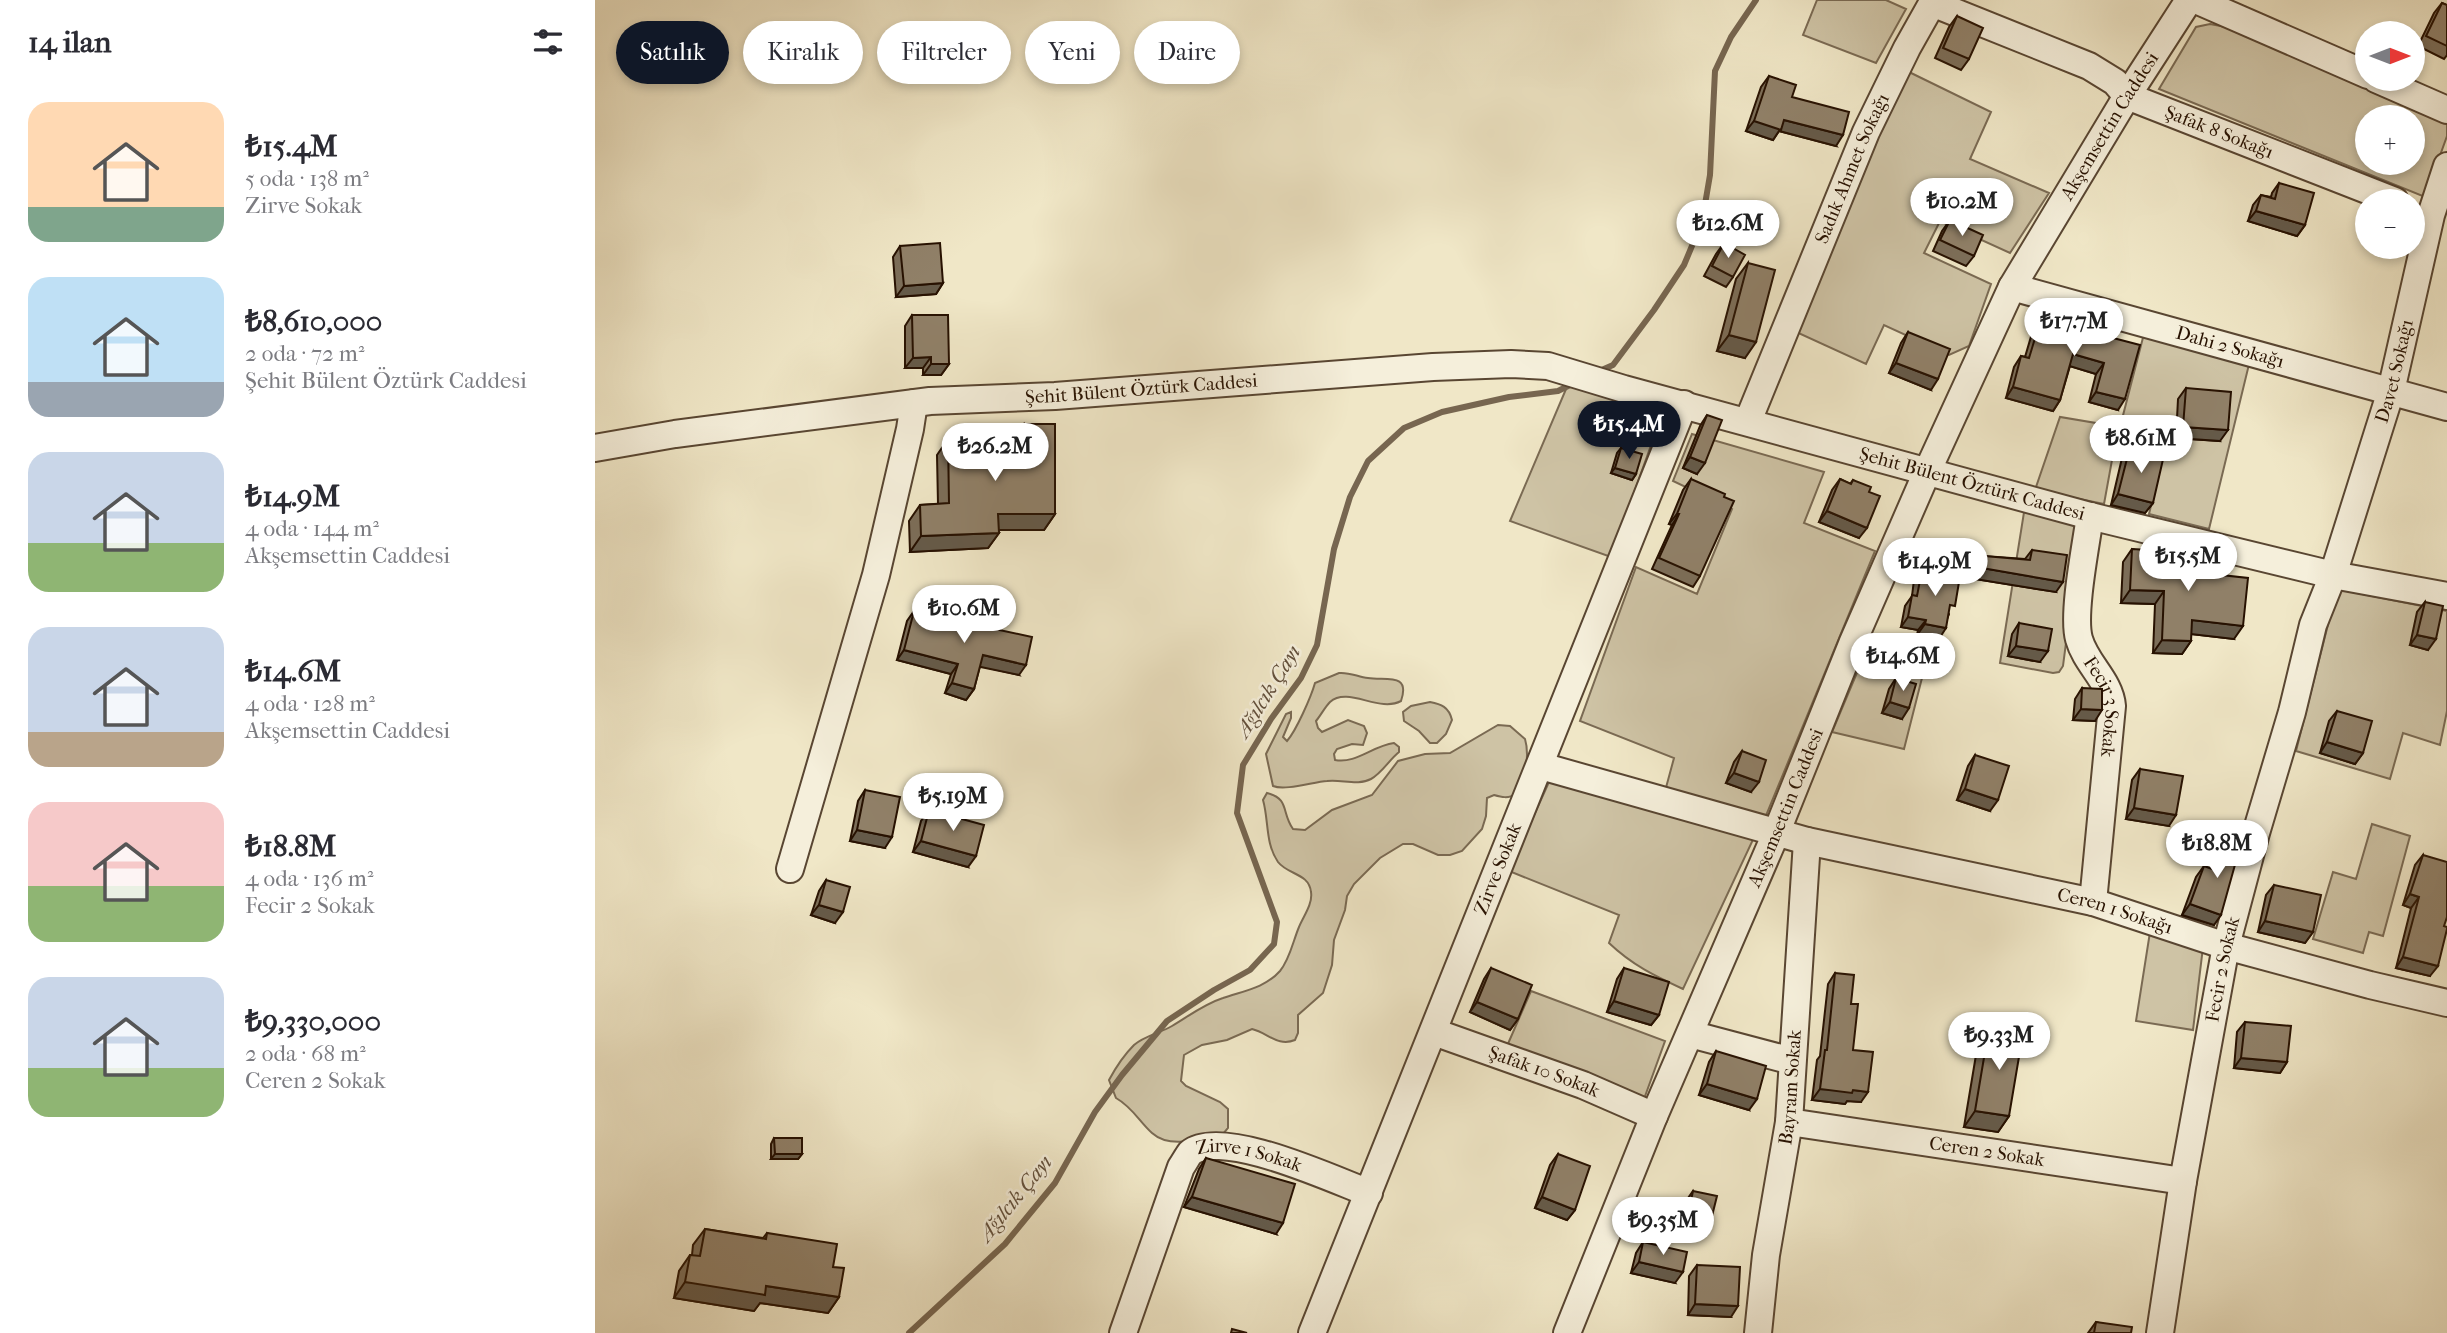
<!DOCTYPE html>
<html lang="tr">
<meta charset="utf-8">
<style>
body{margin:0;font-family:"IM FELL French Canon",serif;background:#f2f2f3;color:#2b2b33;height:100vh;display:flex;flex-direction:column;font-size:26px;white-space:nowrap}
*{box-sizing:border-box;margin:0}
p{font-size:23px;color:#7c7c81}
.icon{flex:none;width:38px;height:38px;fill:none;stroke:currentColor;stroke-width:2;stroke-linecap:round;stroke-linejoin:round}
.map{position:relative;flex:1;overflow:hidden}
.side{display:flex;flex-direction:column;background:#fff;width:595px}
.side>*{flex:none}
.banner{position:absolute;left:21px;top:21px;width:665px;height:63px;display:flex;gap:14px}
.needle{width:46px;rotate:90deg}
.controls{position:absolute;left:1760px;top:21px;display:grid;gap:14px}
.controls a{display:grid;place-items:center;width:70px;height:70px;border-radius:50%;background:#fff;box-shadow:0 4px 10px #0003;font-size:35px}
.price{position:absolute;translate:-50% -60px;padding:0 16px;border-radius:24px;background:#fff;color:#222;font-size:23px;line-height:46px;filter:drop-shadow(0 2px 4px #0008)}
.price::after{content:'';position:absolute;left:50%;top:42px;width:21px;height:16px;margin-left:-10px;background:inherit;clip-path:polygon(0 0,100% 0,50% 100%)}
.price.on{background:#111827;color:#fff}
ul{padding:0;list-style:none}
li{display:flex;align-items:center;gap:21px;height:175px;padding:0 28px}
li span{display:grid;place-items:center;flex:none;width:196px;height:140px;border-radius:21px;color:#555}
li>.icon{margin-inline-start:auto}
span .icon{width:84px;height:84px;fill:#fffc;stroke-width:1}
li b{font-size:30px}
h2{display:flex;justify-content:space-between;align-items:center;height:84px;padding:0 28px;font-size:30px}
.tag{padding:0 24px;border-radius:32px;background:#fff;box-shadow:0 4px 10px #0003;font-size:24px;line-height:63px}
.tag.on{background:#111827;color:#fff}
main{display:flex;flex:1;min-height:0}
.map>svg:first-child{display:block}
.green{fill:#cec3a5;stroke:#7a6a53;stroke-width:2;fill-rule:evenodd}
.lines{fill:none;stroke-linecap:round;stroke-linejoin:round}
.stream{stroke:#776650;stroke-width:6}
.minor-casing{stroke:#594632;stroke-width:30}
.minor{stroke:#f5efdb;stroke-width:26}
.wall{fill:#7c6e59;stroke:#271101;stroke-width:2}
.shaded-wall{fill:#655a49;stroke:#271101;stroke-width:2}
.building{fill:#908068;stroke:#271101;stroke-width:2}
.labels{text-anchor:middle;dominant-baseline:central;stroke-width:5;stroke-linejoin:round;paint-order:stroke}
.street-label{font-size:19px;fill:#271101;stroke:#f5efdb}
.water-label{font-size:21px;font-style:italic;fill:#63503c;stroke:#f5efdb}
</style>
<main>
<section class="side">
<h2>14 ilan<svg class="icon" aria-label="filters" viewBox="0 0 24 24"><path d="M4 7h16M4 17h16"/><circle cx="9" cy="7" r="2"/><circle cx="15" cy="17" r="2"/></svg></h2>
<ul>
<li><span style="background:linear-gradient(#ffd9b3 75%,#7fa58c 0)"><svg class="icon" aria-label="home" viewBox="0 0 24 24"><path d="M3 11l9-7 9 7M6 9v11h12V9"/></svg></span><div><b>₺15.4M</b><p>5 oda · 138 m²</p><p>Zirve Sokak</p></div></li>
<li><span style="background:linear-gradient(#bfe0f5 75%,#9aa5b1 0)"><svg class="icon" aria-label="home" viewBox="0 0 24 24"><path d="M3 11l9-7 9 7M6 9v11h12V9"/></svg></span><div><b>₺8,610,000</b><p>2 oda · 72 m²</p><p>Şehit Bülent Öztürk Caddesi</p></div></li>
<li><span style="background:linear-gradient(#c9d6e8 65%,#8fb573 0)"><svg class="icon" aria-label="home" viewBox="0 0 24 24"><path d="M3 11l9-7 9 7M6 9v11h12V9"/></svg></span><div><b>₺14.9M</b><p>4 oda · 144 m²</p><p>Akşemsettin Caddesi</p></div></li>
<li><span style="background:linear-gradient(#c9d6e8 75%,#b9a48a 0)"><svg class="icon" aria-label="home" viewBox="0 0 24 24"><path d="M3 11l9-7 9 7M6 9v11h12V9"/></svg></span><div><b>₺14.6M</b><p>4 oda · 128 m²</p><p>Akşemsettin Caddesi</p></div></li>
<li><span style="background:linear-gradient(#f6c9c9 60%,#8fb573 0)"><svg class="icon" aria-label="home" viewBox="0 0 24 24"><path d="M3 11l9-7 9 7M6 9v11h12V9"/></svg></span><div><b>₺18.8M</b><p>4 oda · 136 m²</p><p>Fecir 2 Sokak</p></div></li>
<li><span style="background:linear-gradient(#c9d6e8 65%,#8fb573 0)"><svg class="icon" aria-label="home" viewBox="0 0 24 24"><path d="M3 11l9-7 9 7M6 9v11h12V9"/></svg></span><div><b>₺9,330,000</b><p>2 oda · 68 m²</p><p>Ceren 2 Sokak</p></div></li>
</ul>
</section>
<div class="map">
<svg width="1852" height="1333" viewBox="0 0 1852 1333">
<rect width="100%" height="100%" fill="#f0e7c7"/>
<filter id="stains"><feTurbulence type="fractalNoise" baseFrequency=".00286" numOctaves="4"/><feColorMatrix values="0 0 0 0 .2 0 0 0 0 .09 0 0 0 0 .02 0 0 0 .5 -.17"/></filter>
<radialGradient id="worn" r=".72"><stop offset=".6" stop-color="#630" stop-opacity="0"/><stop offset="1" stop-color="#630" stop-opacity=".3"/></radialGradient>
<path class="green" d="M1222 0H1291L1311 9 1281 63 1208 35Z
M1615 24 1631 27 1852 123V136L1830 197 1564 89 1601 27ZM1773 117H1818V163H1773Z
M1312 71 1396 112 1375 159 1454 193 1415 253 1345 221 1329 253 1396 284 1374 346 1354 355 1289 325 1271 364 1199 331 1259 186Z
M1552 322 1657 352 1614 529 1554 514 1567 460 1519 449 1509 504 1440 490 1465 417 1525 427Z
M974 382 1069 409 1016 557 915 521Z
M1097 434 1229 472 1209 523 1280 551 1168 823 1069 795 1079 758 985 721 1041 567 1102 594 1137 509 1078 481Z
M1430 506 1479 519 1486 528 1468 666 1464 672 1458 673 1405 663Z
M1742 589 1852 611V711L1845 745 1808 733 1795 779 1701 751Z
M1269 656 1330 666 1309 749 1237 732Z
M744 673C755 672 763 677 773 678 790 681 816 672 806 701 784 713 753 686 735 702 730 707 726 715 721 721L723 728 727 732 753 720 769 726 772 733 768 745 757 744 742 749 739 754 740 760C761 764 777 746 799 743L804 747V752C794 760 787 773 776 779 763 786 746 779 732 781 718 782 690 791 678 786L671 754 691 714 696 712V718L688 737 692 741C701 731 716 697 720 683Z
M835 702C846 704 854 707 857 720L851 734 842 743H835L824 731 809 721 808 712 816 706Z
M903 725 915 726 930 739C934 752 932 784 920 794 914 799 906 797 899 795L892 798 891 816 887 829 867 851 855 855H843L818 844H808L785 858 759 884 752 896 750 910 739 940 737 965 728 993 703 1015V1033L700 1040C683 1047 673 1033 657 1029L632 1040 607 1045 589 1055 586 1081 591 1086 625 1102 633 1109V1128L628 1134C606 1138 576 1150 557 1133 544 1121 537 1107 521 1098L514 1080C521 1067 529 1055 539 1045 549 1036 565 1033 577 1026 594 1016 609 1004 628 998 648 991 670 988 685 971 695 959 698 941 704 927 708 917 718 904 716 892 714 873 693 875 683 862 670 843 674 821 668 800L672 793C695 799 686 812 698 829L710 830 737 810 777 795 803 761 830 754 855 753Z
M958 773 1163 829 1088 989C1060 976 1037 965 1014 943L1024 915 914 871Z
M1777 824 1815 836 1788 936 1774 932 1768 953 1718 939 1738 872 1761 879Z
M1555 932 1608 947 1598 1030 1541 1021Z
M936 991 1070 1041 1049 1099 912 1046Z"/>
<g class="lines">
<path class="stream" d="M1002 372 1018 365 1059 310 1089 265 1107 222 1115 175 1120 71 1136 37 1161 0
M314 1333 410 1244 460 1183 500 1112 527 1075 572 1021 619 990 655 970 679 944 682 922 642 813 648 765 676 719 706 678 722 645 739 549 755 497 773 461 809 428 847 412 914 397 963 391 979 383"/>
<defs>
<g id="minor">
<path d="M1601 0 1773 75"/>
<path id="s1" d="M1337 3 1494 66 1520 82 1532 96 1800 201"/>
<path d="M1781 79 1852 110"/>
<path id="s2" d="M1417 287 1852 407"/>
<path id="s3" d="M1153 421 1271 132 1312 48 1339 0"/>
<path id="s4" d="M0 448 80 434 335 401 460 396 838 367 916 364 953 366 1029 389 1495 516 1738 575 1852 596"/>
<path id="s5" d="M1495 516C1491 545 1477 614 1484 639 1491 664 1515 681 1517 706L1498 902"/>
<path id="s6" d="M946 766 1212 841 1498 902 1631 946 1775 985 1852 1003"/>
<path d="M195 869 281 575 315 429 319 403"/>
<path id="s7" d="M839 1032 988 1085 1059 1116"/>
<path d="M1095 1034 1197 1061"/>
<path id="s8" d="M1194 1122 1588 1181"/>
<path id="s9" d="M528 1333 586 1167C589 1163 592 1157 595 1153 626 1127 739 1180 774 1193"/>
<path id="s10" d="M717 1333 1089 404"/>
<path id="s11" d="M972 1333 1059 1116 1182 831 1257 644 1332 472 1417 287 1532 96 1594 0"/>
<path id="s12" d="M1163 1333 1171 1255 1194 1122 1212 841"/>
<path id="s13" d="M1565 1333 1588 1181 1631 946 1661 833 1697 712 1718 625 1738 575 1796 391 1836 215 1852 166"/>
</g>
</defs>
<use href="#minor" class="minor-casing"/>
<use href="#minor" class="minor"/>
</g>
<path class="wall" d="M1847 3 1852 5V55L1849 59 1823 46 1839 13Z
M1362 16 1374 59 1366 70 1340 58 1354 27Z
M1174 76 1197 97 1241 146 1184 131 1178 140 1151 131 1166 87Z
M1684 183 1710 225 1702 236 1653 221 1658 205 1666 195 1676 197 1677 193Z
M1355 220 1379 256 1371 266 1338 251 1347 231Z
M1129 243 1138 277 1131 287 1109 276 1121 254Z
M305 246 348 283 341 294 301 297 298 257Z
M1153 263 1150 358 1122 351 1141 279Z
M1448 312 1499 333 1523 410 1494 402 1501 374 1475 366 1465 400 1458 411 1411 398 1419 367 1426 356 1430 357 1440 323Z
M317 315 354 364 346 375H328V368H310V326Z
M1313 332 1336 390 1294 373 1306 343Z
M1591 388 1625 441 1581 438 1583 399Z
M1112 415 1102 474 1088 468 1105 426Z
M429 424 460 514 449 530H404V533L393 548 315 552 314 521 325 505 343 504 342 455 353 439H418Z
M1535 447 1558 503 1550 513 1516 505 1527 458Z
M1026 448 1041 474 1037 480 1016 473 1022 453Z
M1096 479 1105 576 1098 587 1057 569 1077 525 1074 524 1088 490Z
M1245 479 1255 484 1258 480 1274 492 1264 538 1224 522 1237 490Z
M1537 549 1570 559 1599 572 1639 639 1596 634V641L1587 654 1558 653 1560 604 1526 603 1528 562Z
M1437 550 1461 592 1380 579 1381 566 1389 556 1430 559Z
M1327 570 1354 614 1344 639 1322 635 1323 630 1306 627 1310 606 1317 596 1319 580Z
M1830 602 1833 650 1815 645 1822 612Z
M319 611 379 627 381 625 424 675 385 666 379 689 371 700 350 693 356 674 302 660 312 621Z
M1424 623 1445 662 1413 656 1417 634Z
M1301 678 1307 719 1287 713 1294 689Z
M1487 688 1500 721 1478 720 1480 699Z
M1742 711 1768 753 1760 764 1725 753 1734 721Z
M1147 751 1156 792 1131 783 1139 762Z
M1380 755 1395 811 1362 800 1373 766Z
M1545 769 1574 826 1531 819 1537 780Z
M270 790 290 848 255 841 263 801Z
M334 810 373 867 318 852 326 821Z
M1635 833 1619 925 1587 915 1601 877 1609 866 1621 871 1628 844Z
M1828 855 1835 976 1801 968 1816 908 1808 905 1820 865Z
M231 880 240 923 216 915 224 891Z
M1679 885 1718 932 1710 943 1663 932 1671 895Z
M896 968 923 1019 915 1030 875 1012 889 979Z
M1029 968 1064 1015 1056 1025 1012 1012 1022 979Z
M1240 973 1256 1004 1258 1050 1266 1102 1252 1101 1250 1104 1217 1100 1222 1060 1225 1056 1233 984Z
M1650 1022 1692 1062 1685 1073 1639 1068 1642 1032Z
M1394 1028 1414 1116 1403 1132 1369 1127 1383 1043Z
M1121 1051 1154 1110 1104 1095 1114 1062Z
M179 1138 207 1154 203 1159H176V1144Z
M963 1154 980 1210 972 1220 940 1208 955 1165Z
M611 1158 681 1234 589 1207 604 1169Z
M1098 1191 1110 1226 1086 1221 1091 1201Z
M110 1229 168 1238 172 1233 238 1267 244 1297 233 1313 165 1303 159 1311 79 1298 84 1271 95 1255H97L98 1245Z
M1048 1242 1080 1283 1036 1273 1041 1253Z
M1102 1265 1136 1317 1093 1315 1094 1276Z
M1501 1322 1536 1333H1493Z"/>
<path class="shaded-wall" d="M1189 120 1248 135 1241 146 1184 131 1178 140 1151 131 1159 121Z
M1661 211 1710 225 1702 236 1653 221Z
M348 283 341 294 301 297 309 286Z
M1134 335 1161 342 1150 358 1122 351Z
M1478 354 1509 363 1501 374 1471 365Z
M336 357 328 368H310L318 358Z
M1301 363 1343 379 1336 390 1294 373Z
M336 364H354L346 375H328Z
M1418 387 1465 400 1458 411 1411 398Z
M1501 392 1530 399 1523 410 1494 402Z
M1588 427 1633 430 1625 441 1581 438Z
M1095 457 1110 463 1102 474 1088 468Z
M1020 468 1041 474 1037 480 1016 473Z
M1523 494 1558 503 1550 513 1516 505Z
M1232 511 1272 528 1264 538 1224 522Z
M403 514H460L449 530H392Z
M1082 514H1084L1077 525 1074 524Z
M404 533 393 548 315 552 326 536Z
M1387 568 1468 582 1461 592 1380 579Z
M1535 590 1569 591 1560 604 1526 603Z
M1313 617 1331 620 1323 630 1306 627Z
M1597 620 1648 626 1639 639 1587 633Z
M1330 624 1351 628 1344 639 1322 635Z
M1822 635 1841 639 1833 650 1815 645Z
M1567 640 1596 641 1587 654 1558 653Z
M1421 646 1453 651 1445 662 1413 656Z
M309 650 363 664 356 674 302 660Z
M388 655 431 665 424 675 381 666Z
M357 683 379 689 371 700 350 693Z
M1295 702 1314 708 1307 719 1287 713Z
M1486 709 1507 710 1500 721 1478 720Z
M1732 742 1768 753 1760 764 1725 753Z
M1139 773 1164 782 1156 792 1131 783Z
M1370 789 1403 800 1395 811 1362 800Z
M1539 808 1581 815 1574 826 1531 819Z
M262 830 297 837 290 848 255 841Z
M326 841 381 856 373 867 318 852Z
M1815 894 1824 897 1816 908 1808 905Z
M1595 904 1626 915 1619 925 1587 915Z
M224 905 248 912 240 923 216 915Z
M1670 921 1718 932 1710 943 1663 932Z
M1808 957 1843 966 1835 976 1801 968Z
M1019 1001 1064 1015 1056 1025 1012 1012Z
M882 1002 923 1019 915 1030 875 1012Z
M1646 1058 1692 1062 1685 1073 1639 1068Z
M1112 1084 1162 1099 1154 1110 1104 1095Z
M1225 1089 1258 1090 1273 1092 1266 1102 1252 1101 1250 1104 1217 1100Z
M1380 1111 1414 1116 1403 1132 1369 1127Z
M180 1154H207L203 1159H176Z
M597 1197 688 1223 681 1234 589 1207Z
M947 1197 980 1210 972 1220 940 1208Z
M1094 1210 1117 1216 1110 1226 1086 1221Z
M1044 1262 1088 1272 1080 1283 1036 1273Z
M90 1282 171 1286 244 1297 233 1313 165 1303 159 1311 79 1298Z
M1100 1304 1143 1306 1136 1317 1093 1315Z"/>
<path class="building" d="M1847 3 1852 5V46L1831 36Z
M1362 16 1388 28 1374 59 1348 48Z
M1174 76 1201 85 1197 97 1254 112 1248 135 1189 120 1186 130 1159 121Z
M1684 183 1719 193 1710 225 1661 211 1666 195 1680 199Z
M1355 220 1388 235 1379 256 1345 240Z
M345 243 348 283 309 286 305 246Z
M1129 243 1150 255 1138 277 1117 266Z
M1153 263 1180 270 1161 342 1134 335Z
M1448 312 1501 328 1499 333 1545 345 1530 399 1501 392 1509 363 1478 354 1465 400 1418 387 1426 356 1434 358Z
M317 315H353L354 364H336V357L318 358Z
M1313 332 1355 349 1343 379 1301 363Z
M1591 388 1636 392 1633 430 1588 427Z
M1112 415 1127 420 1110 463 1095 457Z
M429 424H460V514H403L404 533 326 536 325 505 354 503 353 439H429Z
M1535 447 1569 455 1558 503 1523 494Z
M1026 448 1047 454 1041 474 1020 468Z
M1096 479 1130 494 1129 497 1139 501 1105 576 1064 558 1084 514H1082Z
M1245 479 1256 484 1258 480 1276 487 1274 492 1285 496 1272 528 1232 511Z
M1537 549 1571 551 1570 559 1599 560V572L1653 578 1648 626 1597 620 1596 641 1567 640 1569 591 1535 590Z
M1437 550 1472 555 1468 582 1387 568 1389 556 1435 560Z
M1327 570 1365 576 1360 606 1355 605 1351 628 1330 624 1331 620 1313 617 1317 595 1322 596Z
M1830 602 1848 606 1841 639 1822 635Z
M319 611 381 628V625L437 637 431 665 388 655 379 689 357 683 363 664 309 650Z
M1424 623 1457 629 1453 651 1421 646Z
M1301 678 1321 684 1314 708 1295 702Z
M1487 688 1507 689V710L1486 709Z
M1742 711 1777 721 1768 753 1732 742Z
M1147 751 1171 760 1164 782 1139 773Z
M1380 755 1414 766 1403 800 1370 789Z
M1545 769 1588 776 1581 815 1539 808Z
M270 790 305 797 297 837 262 830Z
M334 810 389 825 381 856 326 841Z
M1635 833 1648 836 1626 915 1595 904 1609 866 1625 872Z
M1828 855 1852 862V917L1849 926 1852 927V929L1843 966 1808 957 1824 897 1815 894Z
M231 880 255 887 248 912 224 905Z
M1679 885 1726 895 1718 932 1670 921Z
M896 968 937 985 923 1019 882 1002Z
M1029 968 1074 982 1064 1015 1019 1001Z
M1240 973 1259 975 1256 1004H1263L1258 1050 1278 1052 1273 1092 1258 1090 1257 1093 1225 1089 1230 1050H1232Z
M1650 1022 1696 1026 1692 1062 1646 1058Z
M1394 1028 1428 1033 1414 1116 1380 1111Z
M1121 1051 1171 1066 1162 1099 1112 1084Z
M179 1138H207V1154H180Z
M963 1154 995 1166 980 1210 947 1197Z
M611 1158 700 1184 688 1223 597 1197Z
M1098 1191 1122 1196 1117 1216 1094 1210Z
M110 1229 171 1239 172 1233 242 1244 238 1267 249 1268 244 1297 171 1286 170 1295 90 1282 95 1255 105 1256Z
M1048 1242 1092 1252 1088 1272 1044 1262Z
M1102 1265 1145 1267 1143 1306 1100 1304Z
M1501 1322 1537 1327 1536 1333H1499Z
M637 1329 652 1333H636Z"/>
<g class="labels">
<g class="street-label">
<text stroke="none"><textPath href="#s11" startOffset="1325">Akşemsettin Caddesi</textPath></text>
<text stroke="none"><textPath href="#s1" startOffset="317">Şafak 8 Sokağı</textPath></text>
<text stroke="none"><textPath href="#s3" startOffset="273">Sadık Ahmet Sokağı</textPath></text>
<text stroke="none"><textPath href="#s2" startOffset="226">Dahi 2 Sokağı</textPath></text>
<text stroke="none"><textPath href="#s13" startOffset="992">Davet Sokağı</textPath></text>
<text stroke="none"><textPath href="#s4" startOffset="550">Şehit Bülent Öztürk Caddesi</textPath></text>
<text stroke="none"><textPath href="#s4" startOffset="1398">Şehit Bülent Öztürk Caddesi</textPath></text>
<text stroke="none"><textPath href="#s5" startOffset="198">Fecir 3 Sokak</textPath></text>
<text stroke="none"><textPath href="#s11" startOffset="569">Akşemsettin Caddesi</textPath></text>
<text stroke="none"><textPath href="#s10" startOffset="500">Zirve Sokak</textPath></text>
<text stroke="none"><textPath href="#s6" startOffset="592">Ceren 1 Sokağı</textPath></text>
<text stroke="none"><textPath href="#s13" startOffset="369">Fecir 2 Sokak</textPath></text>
<text stroke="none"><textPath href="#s7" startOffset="117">Şafak 10 Sokak</textPath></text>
<text stroke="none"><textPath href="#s12" startOffset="248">Bayram Sokak</textPath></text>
<text stroke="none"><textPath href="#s8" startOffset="200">Ceren 2 Sokak</textPath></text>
<text stroke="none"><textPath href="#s9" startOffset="254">Zirve 1 Sokak</textPath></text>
</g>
<g class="water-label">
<text transform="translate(673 691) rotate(-58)">Ağılcık Çayı</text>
<text transform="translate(420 1198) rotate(-51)">Ağılcık Çayı</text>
</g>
</g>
<rect width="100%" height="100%" filter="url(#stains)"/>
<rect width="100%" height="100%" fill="url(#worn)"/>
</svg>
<div class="controls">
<a><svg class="needle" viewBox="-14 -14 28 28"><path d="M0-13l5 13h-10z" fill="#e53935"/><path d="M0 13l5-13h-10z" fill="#7c7c81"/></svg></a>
<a>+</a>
<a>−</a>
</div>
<b class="price" style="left:1367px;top:238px">₺10.2M</b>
<b class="price" style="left:1133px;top:260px">₺12.6M</b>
<b class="price" style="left:1479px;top:358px">₺17.7M</b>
<b class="price on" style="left:1034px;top:461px">₺15.4M</b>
<b class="price" style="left:1546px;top:475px">₺8.61M</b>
<b class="price" style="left:400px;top:483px">₺26.2M</b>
<b class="price" style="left:1593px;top:593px">₺15.5M</b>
<b class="price" style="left:1340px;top:598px">₺14.9M</b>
<b class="price" style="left:369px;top:645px">₺10.6M</b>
<b class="price" style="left:1308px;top:693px">₺14.6M</b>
<b class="price" style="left:358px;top:833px">₺5.19M</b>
<b class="price" style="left:1622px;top:880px">₺18.8M</b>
<b class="price" style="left:1404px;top:1072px">₺9.33M</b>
<b class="price" style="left:1068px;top:1257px">₺9.35M</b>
<div class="banner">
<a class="tag on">Satılık</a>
<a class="tag">Kiralık</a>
<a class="tag">Filtreler</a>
<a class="tag">Yeni</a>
<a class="tag">Daire</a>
</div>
</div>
</main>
